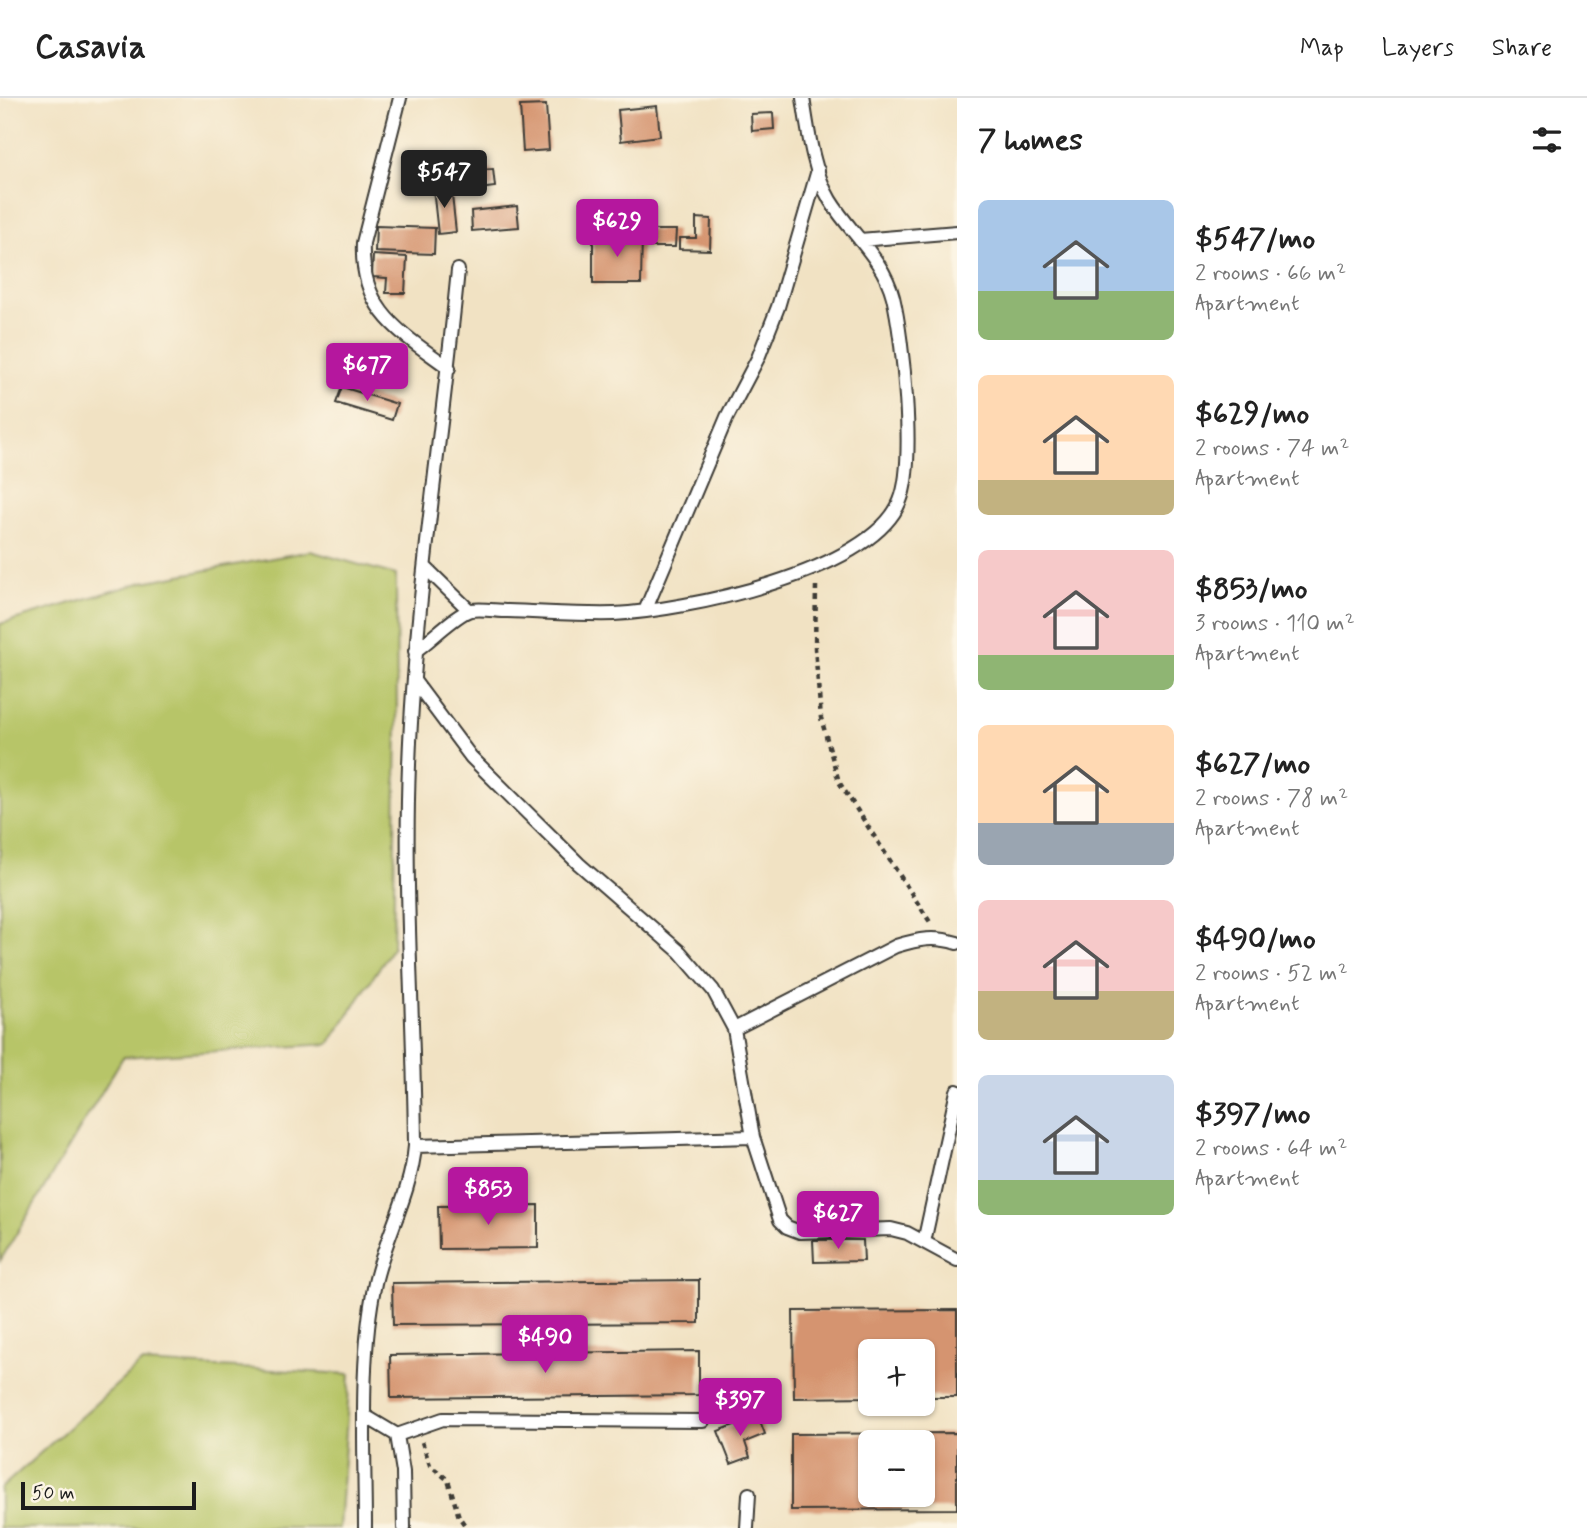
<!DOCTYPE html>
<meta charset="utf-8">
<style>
body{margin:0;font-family:Mynerve,sans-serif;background:#f6f6f6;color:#222;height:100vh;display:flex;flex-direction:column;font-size:26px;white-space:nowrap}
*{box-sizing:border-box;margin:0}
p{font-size:23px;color:#767676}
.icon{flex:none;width:38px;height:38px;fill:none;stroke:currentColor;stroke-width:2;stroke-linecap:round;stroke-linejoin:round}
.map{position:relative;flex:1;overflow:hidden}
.drawer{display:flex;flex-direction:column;background:#fff;width:630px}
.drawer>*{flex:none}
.controls{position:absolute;left:858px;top:1241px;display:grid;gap:14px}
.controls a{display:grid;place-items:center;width:77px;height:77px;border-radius:10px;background:#fff;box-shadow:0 2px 5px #0004;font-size:35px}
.scale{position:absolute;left:21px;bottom:18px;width:175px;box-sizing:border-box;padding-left:7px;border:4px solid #1c1c1c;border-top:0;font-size:19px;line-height:24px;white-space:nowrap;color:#1c1c1c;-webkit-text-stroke:5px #fcf5e5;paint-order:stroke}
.price{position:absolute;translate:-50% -60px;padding:0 16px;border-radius:7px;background:#b5179e;color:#fff;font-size:23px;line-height:46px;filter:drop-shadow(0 2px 4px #0008)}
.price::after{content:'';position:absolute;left:50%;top:42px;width:21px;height:16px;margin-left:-10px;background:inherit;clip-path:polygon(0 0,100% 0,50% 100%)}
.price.on{background:#222;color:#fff}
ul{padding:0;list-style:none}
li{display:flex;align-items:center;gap:21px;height:175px;padding:0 21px}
li span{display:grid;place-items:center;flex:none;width:196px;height:140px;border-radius:10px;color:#555}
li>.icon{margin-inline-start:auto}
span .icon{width:84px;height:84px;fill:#fffc;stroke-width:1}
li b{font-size:30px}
h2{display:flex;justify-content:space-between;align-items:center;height:84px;padding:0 21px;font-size:30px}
header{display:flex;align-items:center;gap:42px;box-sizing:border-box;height:98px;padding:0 35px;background:#fff;border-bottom:2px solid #e0e0e0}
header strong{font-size:33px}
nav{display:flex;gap:38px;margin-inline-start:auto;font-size:24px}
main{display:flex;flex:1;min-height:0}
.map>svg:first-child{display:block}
.green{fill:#b7c567;stroke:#6a7042;stroke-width:2}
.building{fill:#d59470;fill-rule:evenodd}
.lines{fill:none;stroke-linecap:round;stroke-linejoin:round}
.lane-casing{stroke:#3c3a35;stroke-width:16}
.path{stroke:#3c3a35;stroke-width:4.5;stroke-dasharray:5 5;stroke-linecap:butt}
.lane{stroke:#fff;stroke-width:12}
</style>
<header>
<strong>Casavia</strong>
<nav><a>Map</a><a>Layers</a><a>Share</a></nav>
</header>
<main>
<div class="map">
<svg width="957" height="1430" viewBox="0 0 957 1430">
<rect width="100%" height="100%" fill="#fcf5e5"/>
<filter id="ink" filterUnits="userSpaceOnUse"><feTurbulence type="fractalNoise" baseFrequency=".0143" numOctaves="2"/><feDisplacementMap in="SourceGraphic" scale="14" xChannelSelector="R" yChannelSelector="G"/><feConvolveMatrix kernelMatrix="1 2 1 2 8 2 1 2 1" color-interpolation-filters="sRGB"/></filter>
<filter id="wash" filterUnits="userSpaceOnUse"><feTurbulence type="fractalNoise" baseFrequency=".00686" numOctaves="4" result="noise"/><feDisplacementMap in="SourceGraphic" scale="28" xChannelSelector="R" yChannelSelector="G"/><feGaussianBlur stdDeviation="1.57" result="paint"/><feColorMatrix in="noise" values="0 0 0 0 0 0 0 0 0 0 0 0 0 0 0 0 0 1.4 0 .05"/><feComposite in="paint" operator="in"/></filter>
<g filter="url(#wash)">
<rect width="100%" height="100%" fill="#f1e2c3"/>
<path class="green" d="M310 453 396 477 397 625 393 849 329 946 123 959 0 1163V526L143 484Z
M141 1265 350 1276 339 1430H0V1391Z"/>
<g id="blocks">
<path class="building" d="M546 7 549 52 523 54 520 8Z
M657 8 660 38 621 43 618 12Z
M773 15 774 31 752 33 751 16Z
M493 71 495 89 471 92 470 73Z
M451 88 456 134 438 136 433 90Z
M517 108 519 129 472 133 471 113Z
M696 120 711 121 710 152 679 151V140H696Z
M376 128 435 130 434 156 375 154Z
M645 132H676L675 149H645Z
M593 136 642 137 641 186H593Z
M373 157 407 159 405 195H386L387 180 372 179Z
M342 289 397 306 392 322 336 305Z
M538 1107V1150L439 1151 438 1108Z
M813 1142H863L864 1163 814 1164Z
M699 1182V1225L393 1227 392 1185Z
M957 1212V1299H922V1253H870V1299L794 1300 793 1213Z
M699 1253V1297L391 1300 390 1257Z
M758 1318 765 1336 745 1344 750 1359 731 1366 718 1333Z
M957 1335V1411L791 1412V1336ZM870 1344H922V1396H870Z"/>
</g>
</g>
<g filter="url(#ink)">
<use href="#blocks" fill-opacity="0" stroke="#3c3a35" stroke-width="2"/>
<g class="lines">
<defs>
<path id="lane" d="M400 0 363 145C360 213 400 234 449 270
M860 142 957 134
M425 469 469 512
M645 513 727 319 758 260 778 209 818 72
M415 553C429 544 457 515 471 512 482 510 496 513 508 513 543 514 579 517 614 516 683 513 871 475 900 403 916 365 903 241 893 199 883 160 850 135 830 102 813 74 808 32 803 0
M415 584 471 659 579 766 680 854 713 892 734 931 753 1039 780 1122 787 1129 800 1134 891 1131 907 1135 957 1162
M734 931 896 848C919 841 934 838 957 845
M415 1048 753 1039
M924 1144 957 993
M365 1318 397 1337 403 1374 404 1430
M397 1337 443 1321 703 1323
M365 1430C365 1353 359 1260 375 1185 385 1139 411 1096 415 1048 414 921 404 794 409 667 415 502 442 337 458 172
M747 1430 749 1396"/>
</defs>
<use href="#lane" class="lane-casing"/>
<path class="path" d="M816 488 815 550 821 620 839 684 930 824
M422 1344 430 1367 448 1382 459 1419 467 1430"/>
<use href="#lane" class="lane"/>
</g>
</g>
</svg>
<div class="controls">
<a>+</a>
<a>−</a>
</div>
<div class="scale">50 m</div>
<b class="price on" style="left:444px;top:112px">$547</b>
<b class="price" style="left:617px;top:161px">$629</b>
<b class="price" style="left:367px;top:305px">$677</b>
<b class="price" style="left:488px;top:1129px">$853</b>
<b class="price" style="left:838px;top:1153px">$627</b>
<b class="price" style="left:545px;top:1277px">$490</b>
<b class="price" style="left:740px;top:1340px">$397</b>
</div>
<section class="drawer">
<h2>7 homes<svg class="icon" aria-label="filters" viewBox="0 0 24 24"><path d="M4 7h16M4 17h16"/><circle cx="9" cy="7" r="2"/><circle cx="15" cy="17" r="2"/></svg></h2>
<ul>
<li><span style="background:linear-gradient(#a9c7e8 65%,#8fb573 0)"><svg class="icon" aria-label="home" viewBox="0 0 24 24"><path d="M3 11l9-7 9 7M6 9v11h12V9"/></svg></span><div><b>$547/mo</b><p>2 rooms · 66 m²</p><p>Apartment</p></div></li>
<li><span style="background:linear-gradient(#ffd9b3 75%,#c2b280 0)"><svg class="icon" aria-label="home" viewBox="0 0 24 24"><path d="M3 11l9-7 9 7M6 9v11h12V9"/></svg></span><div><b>$629/mo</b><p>2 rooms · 74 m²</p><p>Apartment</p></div></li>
<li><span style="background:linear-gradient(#f6c9c9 75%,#8fb573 0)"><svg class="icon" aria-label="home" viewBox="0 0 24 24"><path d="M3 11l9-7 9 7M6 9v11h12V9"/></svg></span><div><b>$853/mo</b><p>3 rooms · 110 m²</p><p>Apartment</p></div></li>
<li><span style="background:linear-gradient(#ffd9b3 70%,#9aa5b1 0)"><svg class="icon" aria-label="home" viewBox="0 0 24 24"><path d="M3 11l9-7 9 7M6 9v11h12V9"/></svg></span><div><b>$627/mo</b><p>2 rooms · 78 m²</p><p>Apartment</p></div></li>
<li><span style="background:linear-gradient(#f6c9c9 65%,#c2b280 0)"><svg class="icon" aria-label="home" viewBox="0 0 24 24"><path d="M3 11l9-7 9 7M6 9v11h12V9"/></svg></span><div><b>$490/mo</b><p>2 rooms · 52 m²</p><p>Apartment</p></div></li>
<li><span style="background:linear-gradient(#c9d6e8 75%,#8fb573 0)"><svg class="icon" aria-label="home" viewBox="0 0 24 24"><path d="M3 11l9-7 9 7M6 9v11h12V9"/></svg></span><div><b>$397/mo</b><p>2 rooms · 64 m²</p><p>Apartment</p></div></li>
</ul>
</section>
</main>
